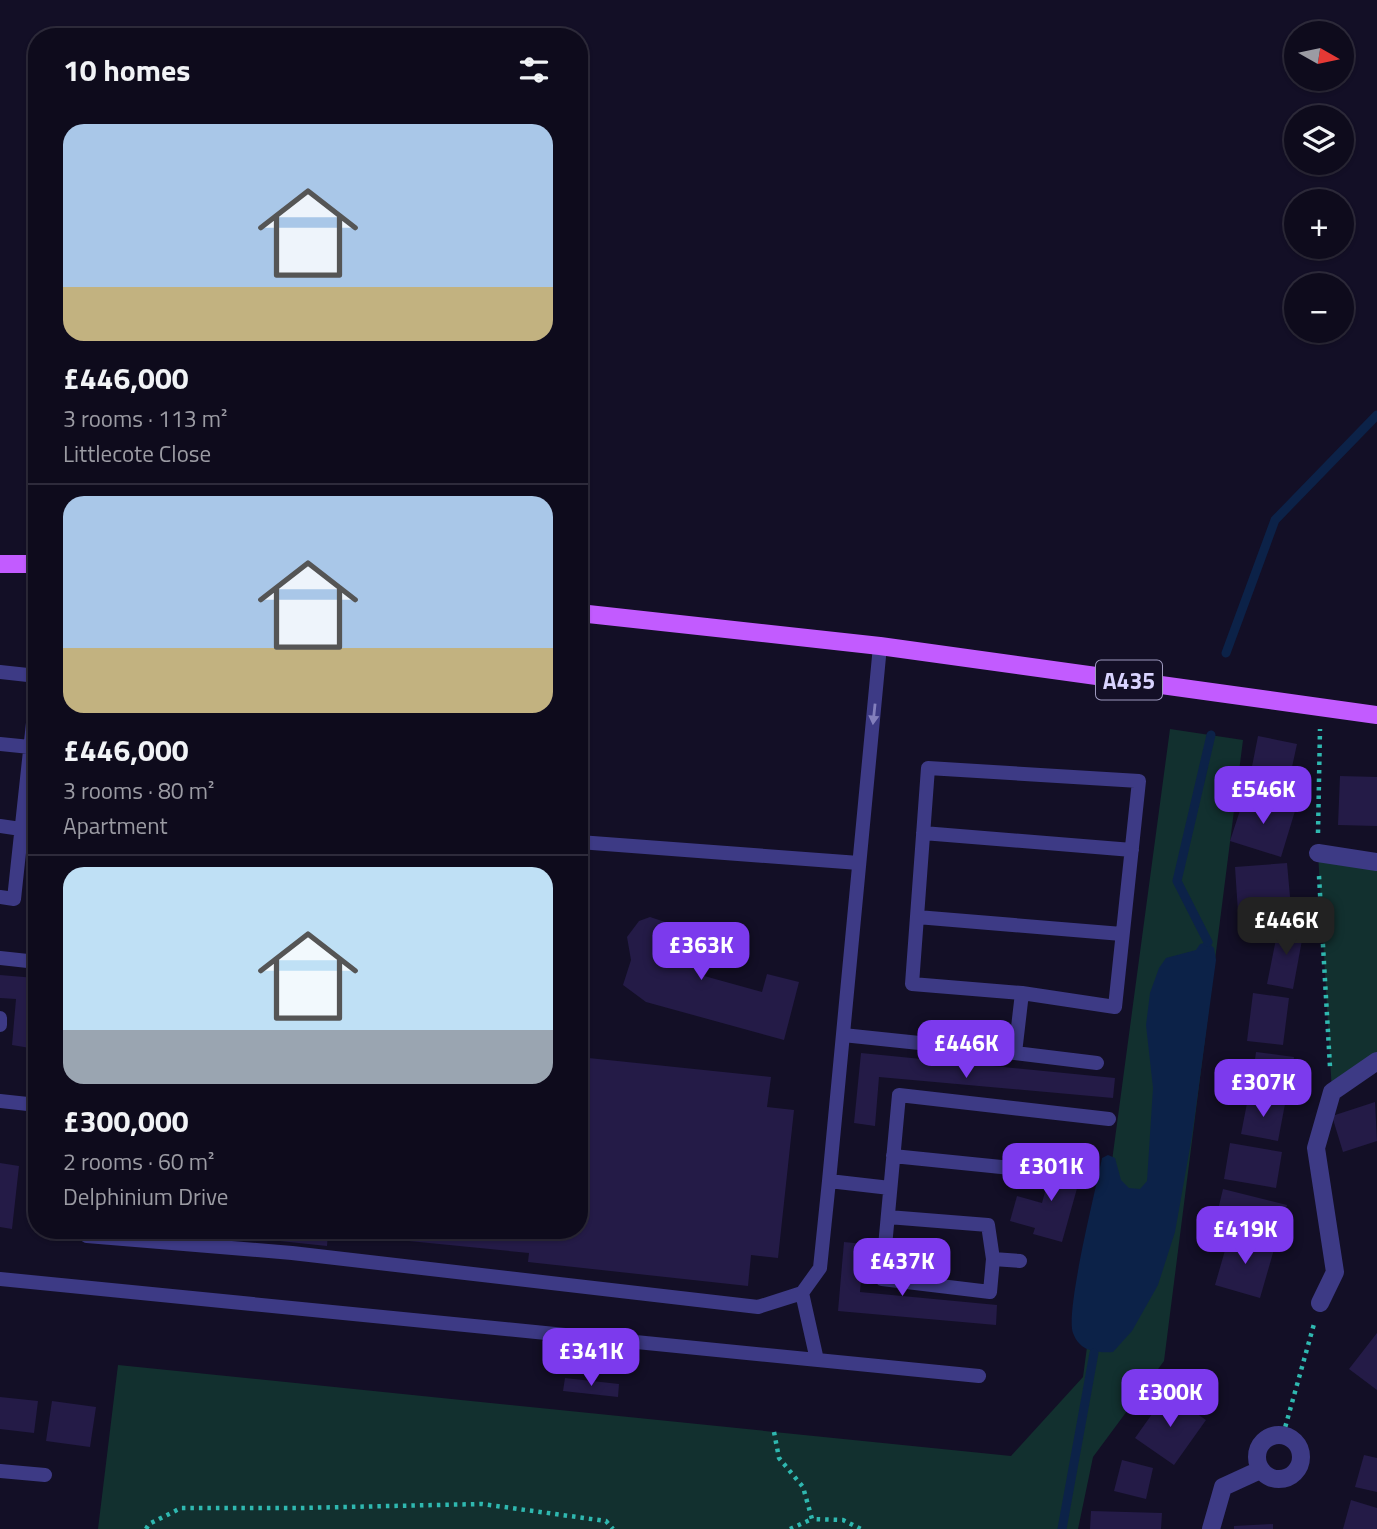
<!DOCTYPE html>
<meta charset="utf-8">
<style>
body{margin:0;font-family:"Titillium Web",sans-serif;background:#171425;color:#f1f3f6;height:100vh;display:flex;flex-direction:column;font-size:26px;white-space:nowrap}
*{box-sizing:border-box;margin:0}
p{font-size:23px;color:#9b9ba3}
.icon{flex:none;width:38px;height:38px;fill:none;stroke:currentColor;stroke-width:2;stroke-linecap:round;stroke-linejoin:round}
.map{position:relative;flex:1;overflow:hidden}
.side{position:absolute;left:28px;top:28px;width:560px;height:1211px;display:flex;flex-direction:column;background:#0e0b1c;border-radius:28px;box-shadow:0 2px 5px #0004,0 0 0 2px #2e2b3b}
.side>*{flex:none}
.needle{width:46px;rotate:99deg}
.buttons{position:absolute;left:1284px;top:21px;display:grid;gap:14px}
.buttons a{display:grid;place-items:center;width:70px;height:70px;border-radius:50%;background:#0e0b1c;box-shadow:0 2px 5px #0004,0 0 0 2px #2e2b3b;font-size:35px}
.price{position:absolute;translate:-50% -60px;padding:0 16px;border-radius:14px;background:#7c3aed;color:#fff;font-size:23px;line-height:46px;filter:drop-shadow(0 2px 4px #0008)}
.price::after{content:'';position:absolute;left:50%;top:42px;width:21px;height:16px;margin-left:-10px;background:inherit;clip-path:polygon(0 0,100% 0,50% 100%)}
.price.selected{background:#222;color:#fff}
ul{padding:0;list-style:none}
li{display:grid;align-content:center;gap:14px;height:371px;padding:0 35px}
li+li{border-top:2px solid #2e2b3b}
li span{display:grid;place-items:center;height:217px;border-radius:21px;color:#555}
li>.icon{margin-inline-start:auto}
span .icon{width:126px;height:126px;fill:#fffc;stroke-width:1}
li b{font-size:30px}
h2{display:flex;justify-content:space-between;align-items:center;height:84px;padding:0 35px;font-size:30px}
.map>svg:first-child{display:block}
.green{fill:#12302f}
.water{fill:#0c2248}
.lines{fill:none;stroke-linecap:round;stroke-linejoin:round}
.stream{stroke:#0c2248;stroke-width:9}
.building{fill:#241b47}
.path{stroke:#2fb8b0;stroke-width:4.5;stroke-dasharray:3.5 5;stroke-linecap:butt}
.service{stroke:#3d3a85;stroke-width:14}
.minor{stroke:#3d3a85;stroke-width:18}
.primary{stroke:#c25bff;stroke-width:18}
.oneway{fill:#837fbc}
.labels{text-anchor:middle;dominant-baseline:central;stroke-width:5;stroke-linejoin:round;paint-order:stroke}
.shield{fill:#130f26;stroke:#9e99be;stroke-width:2}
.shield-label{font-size:23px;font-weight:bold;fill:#d9d4ff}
</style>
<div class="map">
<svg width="1377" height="1529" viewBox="0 0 1377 1529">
<rect width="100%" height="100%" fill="#130f26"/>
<path class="green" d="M1170 729 1243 740 1164 1361 1093 1457 1078 1529H98L118 1365 1011 1456 1083 1377Z
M1318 853 1377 862V1061L1332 1092Z"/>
<path class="water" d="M1208 942 1214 948 1216 960 1192 1136 1175 1232 1158 1285 1132 1331 1113 1352C1097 1353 1080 1352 1073 1333 1065 1311 1096 1189 1102 1158L1108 1155 1115 1158 1121 1180 1129 1188 1140 1189 1147 1181 1153 1088 1146 1025 1150 993 1159 968 1166 958 1196 950 1200 944Z"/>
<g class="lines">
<path class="stream" d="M1226 653 1275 520 1377 415
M1208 942 1177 881 1211 735
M1062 1529 1094 1353"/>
</g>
<path class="building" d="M1258 736 1297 744 1286 795 1248 787Z
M1340 776 1377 777V826L1338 825Z
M1245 795 1295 811 1281 857 1230 841Z
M1287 863 1291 908 1238 912 1235 867Z
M650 917 707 936 697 974 762 992 767 974 799 982 784 1040 646 1002 623 985 631 960 627 937 639 921Z
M1279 924 1304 929 1293 989 1267 984Z
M0 975 36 978 30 1048 12 1045 16 999 0 998Z
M1253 993 1289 998 1283 1045 1247 1041Z
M1256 1052 1294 1057 1289 1093 1251 1088Z
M861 1053 1115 1078 1113 1098 879 1077 875 1126 854 1123Z
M579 1057 771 1077 767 1107 794 1110 778 1258 751 1255 748 1286 528 1262 529 1253 328 1233 327 1246 197 1232 198 1230H579Z
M1248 1098 1285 1104 1278 1141 1241 1134Z
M1375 1102 1377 1141 1343 1152 1332 1116Z
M1230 1143 1282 1152 1276 1188 1224 1179Z
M1054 1159 1083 1167 1062 1242 1033 1234 1035 1228 1010 1221 1017 1196 1042 1203Z
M0 1163 19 1166 12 1229 0 1227Z
M1223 1189 1287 1205 1280 1234 1216 1218Z
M1230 1233 1275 1246 1260 1298 1215 1285Z
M844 1242 864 1244 860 1292 997 1305 996 1325 838 1311Z
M1377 1333V1390L1349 1369Z
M565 1378 619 1384 618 1397 563 1391Z
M1167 1393 1206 1420 1174 1465 1135 1438Z
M0 1397 38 1401 34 1433 0 1429Z
M52 1401 96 1407 90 1447 46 1441Z
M1364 1455 1377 1458V1492L1355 1487Z
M1122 1460 1153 1468 1146 1499 1114 1491Z
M1351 1500 1377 1508V1529H1343Z
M1091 1511 1162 1513 1161 1529H1090Z
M1273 1524V1529H1234V1526Z"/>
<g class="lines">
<path class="path" d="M1318 833 1320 729
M1319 876 1330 1067
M774 1432 779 1458 803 1487 812 1519 843 1520 861 1529
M1283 1435 1314 1324
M146 1529 149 1524 181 1508H300L482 1504 606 1521 613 1529
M790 1529 812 1519"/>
<path class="service" d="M880 646 829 1181 890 1188
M0 672 37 676
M0 744 30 747
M0 826 21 829
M923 833 1132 850
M579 842 859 863
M0 897 14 899 37 686
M917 917 1122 934
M0 958 37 962
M0 1018V1025
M843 1035 1015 1053 1022 993 912 984 928 768 1139 781 1115 1007 1022 993
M1015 1053 1097 1063
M0 1101 37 1105
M893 1156 1011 1168
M888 1217 988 1225 993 1259
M77 1230 87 1236 292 1253 758 1307 802 1293 820 1268 829 1181
M1020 1261 993 1259 990 1292 882 1279 899 1095 1109 1119
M0 1279 979 1376
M802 1293 817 1360
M0 1471 45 1475"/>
<path class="minor" d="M1318 853 1377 862
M1320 1303 1335 1272 1316 1148 1332 1092 1377 1061
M1257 1457a22 22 0 1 1 44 0a22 22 0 1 1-44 0Z
M1211 1529 1223 1487 1260 1470"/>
<path class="primary" d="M0 564H37
M579 613 880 646 1377 715"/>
</g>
<defs><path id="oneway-solid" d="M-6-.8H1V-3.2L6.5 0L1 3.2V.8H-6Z" transform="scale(1.75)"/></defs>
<use class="oneway" href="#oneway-solid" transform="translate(874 714) rotate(96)"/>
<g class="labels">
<rect class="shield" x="1096" y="660.5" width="66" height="39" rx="5"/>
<g class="shield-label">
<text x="1129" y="680">A435</text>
</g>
</g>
</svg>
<div class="buttons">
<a><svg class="needle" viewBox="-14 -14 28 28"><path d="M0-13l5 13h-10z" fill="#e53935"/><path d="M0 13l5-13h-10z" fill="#9b9ba3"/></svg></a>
<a><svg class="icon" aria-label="layers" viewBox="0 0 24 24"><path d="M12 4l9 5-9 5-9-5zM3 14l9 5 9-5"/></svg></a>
<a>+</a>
<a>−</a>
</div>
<b class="price" style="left:1263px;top:826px">£546K</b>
<b class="price selected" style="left:1286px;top:957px">£446K</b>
<b class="price" style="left:701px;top:982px">£363K</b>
<b class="price" style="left:966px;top:1080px">£446K</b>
<b class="price" style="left:1263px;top:1119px">£307K</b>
<b class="price" style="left:1051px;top:1203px">£301K</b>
<b class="price" style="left:1245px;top:1266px">£419K</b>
<b class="price" style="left:902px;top:1298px">£437K</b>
<b class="price" style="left:591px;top:1388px">£341K</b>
<b class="price" style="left:1170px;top:1429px">£300K</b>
<section class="side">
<h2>10 homes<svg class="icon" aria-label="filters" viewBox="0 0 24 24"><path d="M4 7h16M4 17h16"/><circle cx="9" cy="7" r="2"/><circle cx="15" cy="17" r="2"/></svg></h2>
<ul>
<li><span style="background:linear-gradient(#a9c7e8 75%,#c2b280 0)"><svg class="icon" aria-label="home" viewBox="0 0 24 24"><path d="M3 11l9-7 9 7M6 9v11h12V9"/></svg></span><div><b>£446,000</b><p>3 rooms · 113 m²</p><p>Littlecote Close</p></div></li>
<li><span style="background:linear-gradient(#a9c7e8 70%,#c2b280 0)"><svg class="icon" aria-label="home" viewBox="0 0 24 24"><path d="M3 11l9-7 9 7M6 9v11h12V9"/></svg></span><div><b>£446,000</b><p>3 rooms · 80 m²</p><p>Apartment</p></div></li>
<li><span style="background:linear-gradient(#bfe0f5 75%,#9aa5b1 0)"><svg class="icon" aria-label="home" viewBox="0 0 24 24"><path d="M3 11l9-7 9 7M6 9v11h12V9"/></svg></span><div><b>£300,000</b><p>2 rooms · 60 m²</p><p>Delphinium Drive</p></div></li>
</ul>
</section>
</div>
